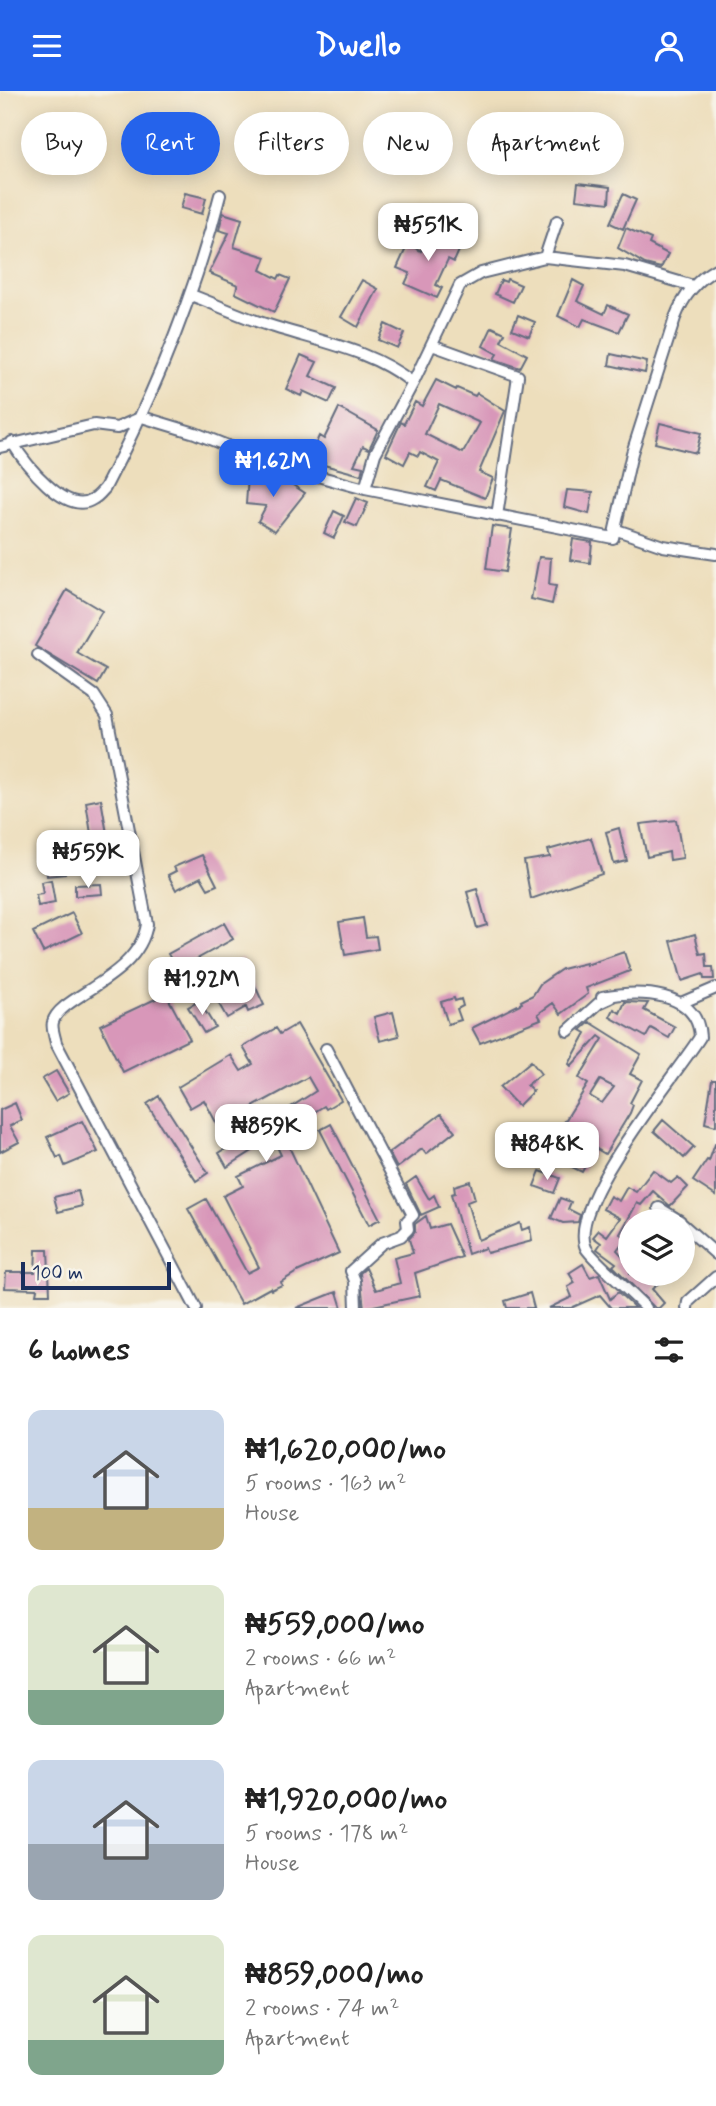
<!DOCTYPE html>
<meta charset="utf-8">
<style>
body{margin:0;font-family:Mynerve,sans-serif;background:#f6f6f6;color:#222;height:100vh;display:flex;flex-direction:column;font-size:26px;white-space:nowrap}
*{box-sizing:border-box;margin:0}
p{font-size:23px;color:#767676}
.icon{flex:none;width:38px;height:38px;fill:none;stroke:currentColor;stroke-width:2;stroke-linecap:round;stroke-linejoin:round}
.map{position:relative;height:1217px;overflow:hidden}
.details{display:flex;flex-direction:column;background:#fff;flex:1}
.details>*{flex:none}
.banner{position:absolute;left:21px;top:21px;width:676px;height:63px;display:flex;gap:14px}
.buttons{position:absolute;left:618px;top:1118px;display:grid;gap:14px}
.buttons a{display:grid;place-items:center;width:77px;height:77px;border-radius:50%;background:#fff;box-shadow:0 4px 18px #0003;font-size:35px}
.scale{position:absolute;left:21px;bottom:18px;width:150px;box-sizing:border-box;padding-left:7px;border:4px solid #1b2f5e;border-top:0;font-size:19px;line-height:24px;white-space:nowrap;color:#1b2f5e;-webkit-text-stroke:5px #f7f3e8;paint-order:stroke}
.price{position:absolute;translate:-50% -60px;padding:0 16px;border-radius:14px;background:#fff;color:#222;font-size:23px;line-height:46px;filter:drop-shadow(0 2px 4px #0008)}
.price::after{content:'';position:absolute;left:50%;top:42px;width:21px;height:16px;margin-left:-10px;background:inherit;clip-path:polygon(0 0,100% 0,50% 100%)}
.price.selected{background:#2563eb;color:#fff}
ul{padding:0;list-style:none}
li{display:flex;align-items:center;gap:21px;height:175px;padding:0 28px}
li span{display:grid;place-items:center;flex:none;width:196px;height:140px;border-radius:14px;color:#555}
li>.icon{margin-inline-start:auto}
span .icon{width:84px;height:84px;fill:#fffc;stroke-width:1}
li b{font-size:30px}
h2{display:flex;justify-content:space-between;align-items:center;height:84px;padding:0 28px;font-size:30px}
.chip{padding:0 24px;border-radius:32px;background:#fff;box-shadow:0 4px 18px #0003;font-size:24px;line-height:63px}
.chip.selected{background:#2563eb;color:#fff}
header{display:flex;justify-content:space-between;align-items:center;height:91px;padding:0 28px;background:#2563eb;color:#fff;font-size:32px;font-weight:800}
.map>svg:first-child{display:block}
.building{fill:#d897b9;fill-rule:evenodd}
.lines{fill:none;stroke-linecap:round;stroke-linejoin:round}
.minor-casing{stroke:#646c7f;stroke-width:14}
.minor{stroke:#fff;stroke-width:10}
</style>
<header><svg class="icon" aria-label="menu" viewBox="0 0 24 24"><path d="M4 6h16M4 12h16M4 18h16"/></svg>Dwello<svg class="icon" aria-label="person" viewBox="0 0 24 24"><circle cx="12" cy="8" r="4"/><path d="M4 21q1-7 8-7t8 7"/></svg></header>
<div class="map">
<svg width="716" height="1217" viewBox="0 0 716 1217">
<rect width="100%" height="100%" fill="#f7f3e8"/>
<filter id="ink" filterUnits="userSpaceOnUse"><feTurbulence type="fractalNoise" baseFrequency=".0143" numOctaves="2"/><feDisplacementMap in="SourceGraphic" scale="14" xChannelSelector="R" yChannelSelector="G"/><feConvolveMatrix kernelMatrix="1 2 1 2 8 2 1 2 1" color-interpolation-filters="sRGB"/></filter>
<filter id="wash" filterUnits="userSpaceOnUse"><feTurbulence type="fractalNoise" baseFrequency=".00686" numOctaves="4" result="noise"/><feDisplacementMap in="SourceGraphic" scale="28" xChannelSelector="R" yChannelSelector="G"/><feGaussianBlur stdDeviation="1.57" result="paint"/><feColorMatrix in="noise" values="0 0 0 0 0 0 0 0 0 0 0 0 0 0 0 0 0 1.4 0 .05"/><feComposite in="paint" operator="in"/></filter>
<g filter="url(#wash)">
<rect width="100%" height="100%" fill="#eddebc"/>
<g id="blocks">
<path class="building" d="M578 92 610 96 609 112 576 108Z
M185 102 206 107 202 123 181 117Z
M623 103 636 109 623 138 610 132Z
M223 122 242 128 234 156 266 166 261 179 278 188 280 184 290 188 274 221 235 202 238 194 209 182 229 142 219 139Z
M626 137 651 148 649 153 668 163 661 177 645 173 618 157Z
M430 140 461 155 454 171 448 168 436 194 442 197 437 207 405 193 410 182 397 177 408 153 421 160Z
M507 188 521 194 513 211 495 203 501 189 506 191Z
M362 189 378 198 358 236 341 226Z
M573 189 584 195 577 210 604 223 608 214 628 223 619 241 584 228 580 236 558 225Z
M518 224 535 231 529 245 512 238Z
M385 233 404 242 397 257 378 249Z
M492 236 505 242 501 250 527 264 520 277 494 268 497 263 483 255Z
M611 263 647 271 645 282 609 274Z
M301 264 317 271 310 285 336 297 329 312 303 300 301 305 286 298Z
M436 289 456 299 457 297 475 305 477 302 505 320 479 381 493 387 485 407 441 389 436 400 427 396 439 371 420 361 418 365 410 361 404 373 386 363 401 331 404 333 415 311 422 315ZM439 313 480 332 463 362 425 343Z
M339 317 378 339 369 358 363 355 354 374 363 376 361 384 324 374 325 372 310 366 319 345 324 348Z
M660 332 701 342 696 362 655 352Z
M279 385 305 402 275 440 258 430 266 415 246 413 248 386 276 389Z
M567 399 593 401 589 423 564 416Z
M356 407 368 412 357 436 345 431Z
M334 420 344 425 334 447 324 442Z
M492 435 512 438 505 481 486 478Z
M573 448 592 451 590 472 570 469Z
M539 466 551 467 549 494 556 495 552 513 531 508Z
M67 499 102 520 77 562 106 579 98 593 35 555Z
M101 708 110 760 94 762 86 711Z
M676 729 683 767 670 769 669 761 647 766 640 733Z
M619 737 627 770 614 773 606 741Z
M62 746 64 769 96 767V778L65 779V783L47 785 43 748Z
M591 747 602 783 531 808 524 770 550 766 548 759Z
M202 764 217 794 208 798 201 786 176 799 168 784 176 780 174 776Z
M51 789 55 812 38 815 36 804 43 803 41 791Z
M101 793 102 803 75 805V794Z
M477 798 487 834 477 837 467 801Z
M72 822 82 842 43 861 33 841Z
M363 827 366 846 376 845 378 858 345 864 339 831Z
M224 832 233 848 177 879 168 863Z
M695 843 700 863 706 862 707 876H713L714 888H704L703 883 682 890 671 850Z
M624 861 630 880 586 897 588 903 561 923 553 912 538 923 541 928 480 952 472 937 522 912 521 910 533 904 540 893 562 878 586 872V874Z
M242 867 264 914 248 921 246 916 227 927 208 894 230 881 227 875Z
M166 903 190 948 123 981 100 934Z
M454 907 455 910 461 908 463 915 457 918 461 929 448 933 441 911Z
M199 910 215 936 204 942 188 916Z
M625 911 648 912 644 919 675 936 669 947 651 937 646 946 610 926 614 918 620 922Z
M393 921 399 945 380 950 374 926Z
M590 931 641 963 630 983 642 989 630 1012 633 1014 630 1022 605 1063 595 1057 582 1081 562 1071 576 1047 560 1038 588 993 579 987 603 948 599 945 571 975 569 973 586 942 581 939ZM600 989 614 996 602 1012 590 1005Z
M297 933 341 1009 326 1018 324 1015 282 1041 339 1162 297 1181 281 1191 282 1194 271 1199 270 1197 241 1213 188 1118 206 1108 247 1182 259 1176 223 1105 243 1095 238 1085 281 1064 273 1047 227 1076 219 1062 316 1000 308 986 218 1035 204 1009 190 1017 178 996 231 964 241 980 253 973 243 956 276 937 280 943Z
M531 970 541 983 527 994 533 1000 518 1015 500 996Z
M56 980 69 1002 55 1010 42 988Z
M712 989H716V1035L705 1032Z
M159 1005 208 1082 196 1090 147 1013Z
M15 1012 22 1029 10 1035 19 1051 0 1061V1019Z
M441 1023 455 1040 426 1063 422 1058 397 1077 389 1062Z
M663 1029 694 1056 684 1067 654 1040Z
M82 1030 98 1061 65 1075 61 1065 57 1067 47 1046Z
M331 1033 380 1128 369 1134 320 1039Z
M715 1053 716 1054V1105L693 1090 707 1069 709 1070Z
M653 1079 671 1092 678 1086 688 1096 670 1115 653 1100 641 1114 637 1112 620 1143 626 1147 617 1159 630 1173V1183H669L652 1198 664 1212 659 1217H655L613 1175 616 1172 597 1158 601 1152 593 1146 599 1139 607 1145 620 1127 603 1118 610 1105 619 1110 627 1096 636 1101Z
M540 1080 560 1087 554 1102 534 1095Z
M416 1086 429 1108 434 1104 439 1116 421 1124 406 1093Z
M470 1090 475 1108 467 1111 478 1149 520 1132 522 1139 530 1136 532 1150 487 1162 485 1157 468 1163 451 1103 455 1102 454 1095Z
M78 1100 82 1115 58 1121 54 1106Z
M560 1107 571 1111 568 1118 580 1124 578 1131 563 1132 551 1127Z
M426 1125 430 1138 447 1133 462 1166 415 1182 420 1205 364 1217 360 1182 366 1177 376 1199 400 1192 394 1167 413 1162 409 1148 415 1141V1133Z
M36 1159H48L50 1203H36L37 1198 5 1197 6 1181H35Z
M583 1173 590 1186 599 1183 610 1208 618 1201 635 1217H611L600 1204 571 1217H549L572 1206 568 1196 575 1192 569 1182Z
M337 1201 342 1217H296L331 1203Z
M530 1202 534 1217H507L505 1210Z"/>
</g>
</g>
<g filter="url(#ink)">
<use href="#blocks" fill-opacity="0" stroke="#646c7f" stroke-width="2"/>
<g class="lines">
<defs>
<path id="minor" d="M545 166 557 130
M191 204C215 213 238 224 262 232 315 250 369 257 413 292
M432 254 518 285 497 425
M12 351C24 371 66 426 93 408 98 406 102 400 105 397 154 303 194 207 220 104
M0 356 94 334 117 337 142 326 195 342 270 372 365 398 613 447 632 362 675 227C683 206 696 189 716 178
M365 398 375 363 413 292 460 194 481 182 545 166 625 175 693 195
M617 439 663 455 716 463
M38 564 94 604 107 624 147 833C139 887 59 905 53 931 51 937 55 946 56 952L196 1217
M602 906C638 899 698 899 700 946 675 986 566 1114 586 1157 590 1166 636 1206 646 1217
M681 912 716 897
M568 940 599 912 610 907
M326 958 413 1124 407 1130 408 1138 401 1145 382 1152 351 1180 355 1190 356 1217
M659 1117 680 1130
M682 1133 716 1163
M687 1217 688 1211 716 1186"/>
</defs>
<use href="#minor" class="minor-casing"/>
<use href="#minor" class="minor"/>
</g>
</g>
</svg>
<div class="buttons">
<a><svg class="icon" aria-label="layers" viewBox="0 0 24 24"><path d="M12 4l9 5-9 5-9-5zM3 14l9 5 9-5"/></svg></a>
</div>
<div class="scale">100 m</div>
<b class="price" style="left:428px;top:172px">₦551K</b>
<b class="price selected" style="left:273px;top:408px">₦1.62M</b>
<b class="price" style="left:88px;top:799px">₦559K</b>
<b class="price" style="left:202px;top:926px">₦1.92M</b>
<b class="price" style="left:266px;top:1073px">₦859K</b>
<b class="price" style="left:547px;top:1091px">₦848K</b>
<div class="banner">
<a class="chip">Buy</a>
<a class="chip selected">Rent</a>
<a class="chip">Filters</a>
<a class="chip">New</a>
<a class="chip">Apartment</a>
</div>
</div>
<section class="details">
<h2>6 homes<svg class="icon" aria-label="filters" viewBox="0 0 24 24"><path d="M4 7h16M4 17h16"/><circle cx="9" cy="7" r="2"/><circle cx="15" cy="17" r="2"/></svg></h2>
<ul>
<li><span style="background:linear-gradient(#c9d6e8 70%,#c2b280 0)"><svg class="icon" aria-label="home" viewBox="0 0 24 24"><path d="M3 11l9-7 9 7M6 9v11h12V9"/></svg></span><div><b>₦1,620,000/mo</b><p>5 rooms · 163 m²</p><p>House</p></div></li>
<li><span style="background:linear-gradient(#dfe7d0 75%,#7fa58c 0)"><svg class="icon" aria-label="home" viewBox="0 0 24 24"><path d="M3 11l9-7 9 7M6 9v11h12V9"/></svg></span><div><b>₦559,000/mo</b><p>2 rooms · 66 m²</p><p>Apartment</p></div></li>
<li><span style="background:linear-gradient(#c9d6e8 60%,#9aa5b1 0)"><svg class="icon" aria-label="home" viewBox="0 0 24 24"><path d="M3 11l9-7 9 7M6 9v11h12V9"/></svg></span><div><b>₦1,920,000/mo</b><p>5 rooms · 178 m²</p><p>House</p></div></li>
<li><span style="background:linear-gradient(#dfe7d0 75%,#7fa58c 0)"><svg class="icon" aria-label="home" viewBox="0 0 24 24"><path d="M3 11l9-7 9 7M6 9v11h12V9"/></svg></span><div><b>₦859,000/mo</b><p>2 rooms · 74 m²</p><p>Apartment</p></div></li>
</ul>
</section>
